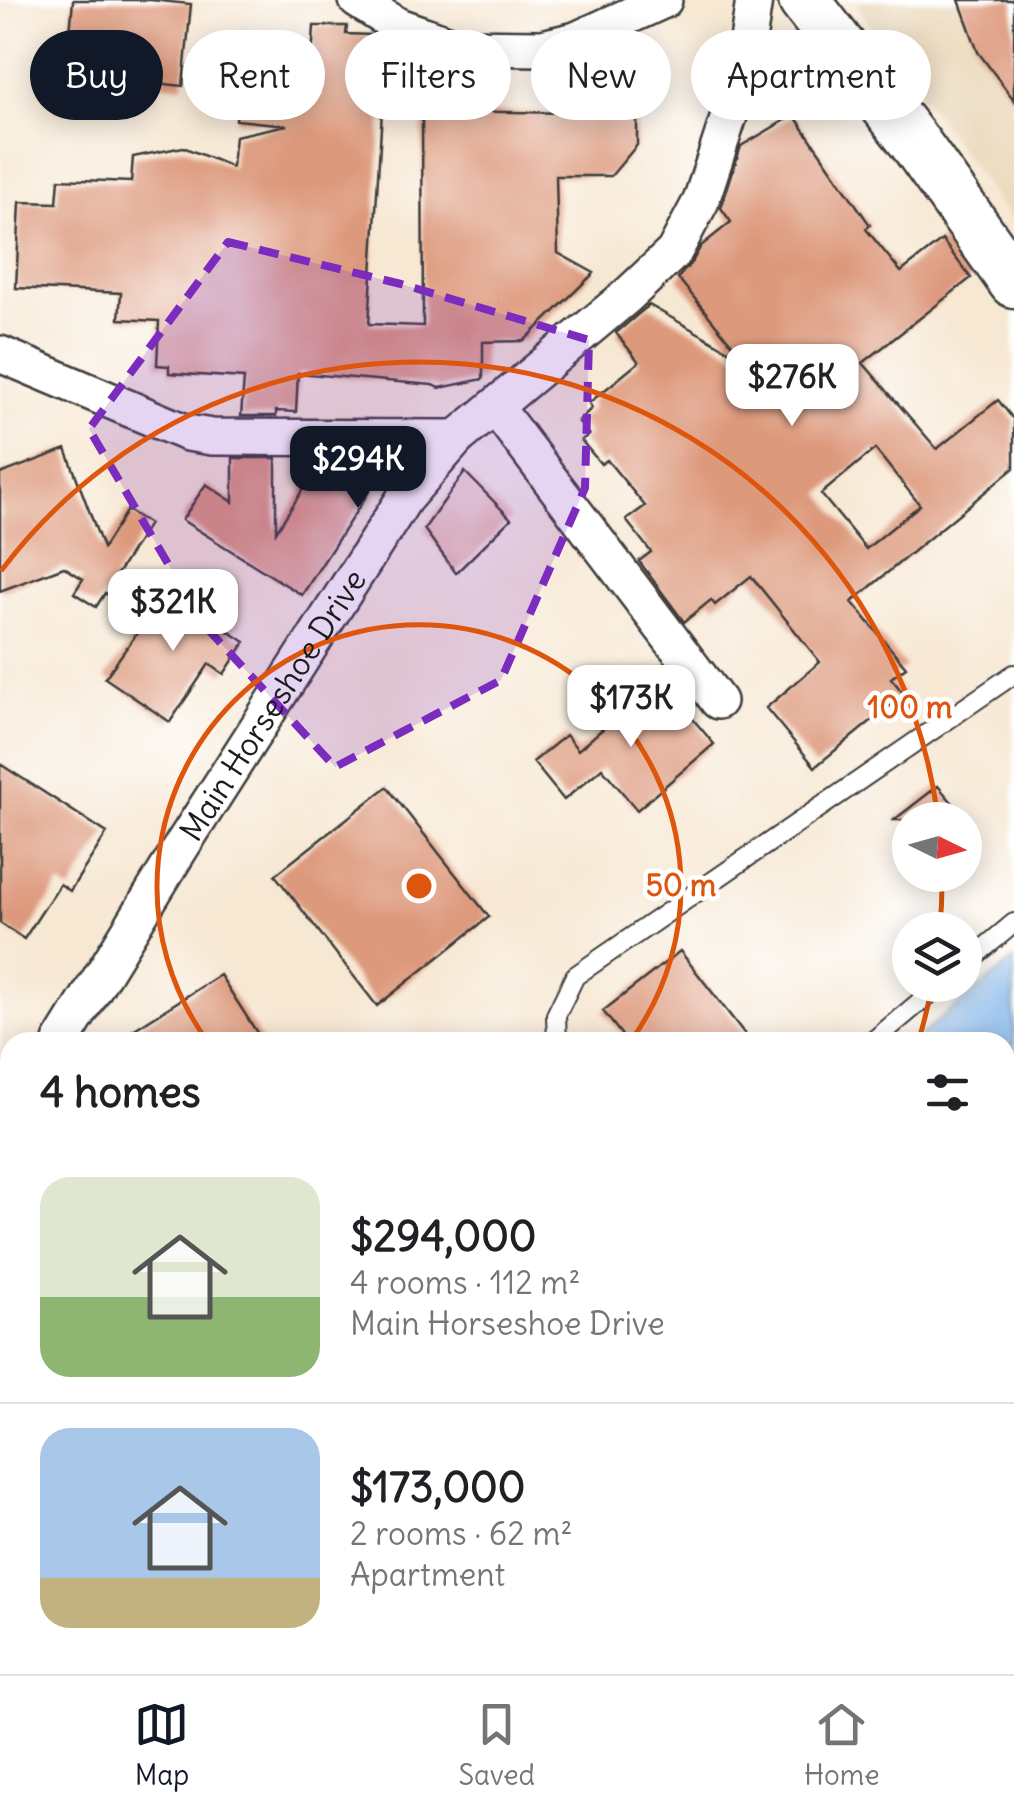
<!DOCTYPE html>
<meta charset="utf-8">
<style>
body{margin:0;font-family:Delius,sans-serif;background:#f2f2f2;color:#202124;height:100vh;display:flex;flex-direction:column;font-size:38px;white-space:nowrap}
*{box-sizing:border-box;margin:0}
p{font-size:32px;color:#757577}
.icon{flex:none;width:55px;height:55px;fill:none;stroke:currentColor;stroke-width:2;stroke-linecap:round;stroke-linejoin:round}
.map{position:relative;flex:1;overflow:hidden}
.side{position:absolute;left:0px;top:1032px;width:1015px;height:642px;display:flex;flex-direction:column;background:#fff;border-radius:30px 30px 0 0;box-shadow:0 5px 25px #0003}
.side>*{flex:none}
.hud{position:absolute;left:30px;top:30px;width:955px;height:90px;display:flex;gap:20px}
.needle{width:65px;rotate:95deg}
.buttons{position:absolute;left:892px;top:802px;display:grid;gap:20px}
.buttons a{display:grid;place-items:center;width:90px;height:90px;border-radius:50%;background:#fff;box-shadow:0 5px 25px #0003;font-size:50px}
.price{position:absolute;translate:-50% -85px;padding:0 22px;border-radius:20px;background:#fff;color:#222;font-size:32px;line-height:65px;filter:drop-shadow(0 2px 5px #0008)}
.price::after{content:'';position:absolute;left:50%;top:60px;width:30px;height:22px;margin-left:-15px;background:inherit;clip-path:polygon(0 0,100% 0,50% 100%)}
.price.selected{background:#111827;color:#fff}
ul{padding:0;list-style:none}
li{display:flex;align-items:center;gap:30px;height:250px;padding:0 40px}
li+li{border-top:2px solid #e0e0e0}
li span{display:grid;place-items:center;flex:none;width:280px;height:200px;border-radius:30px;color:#555}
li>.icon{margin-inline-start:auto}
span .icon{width:120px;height:120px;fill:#fffc;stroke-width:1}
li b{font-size:42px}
h2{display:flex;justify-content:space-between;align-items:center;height:120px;padding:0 40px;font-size:42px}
.pill{padding:0 35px;border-radius:45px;background:#fff;box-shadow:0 5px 25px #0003;font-size:35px;line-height:90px}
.pill.selected{background:#111827;color:#fff}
.tab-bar{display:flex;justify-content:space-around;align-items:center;height:140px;border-top:2px solid #e0e0e0;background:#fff;font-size:28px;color:#757577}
.tab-bar a{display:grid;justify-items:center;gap:5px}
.tab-bar .selected{color:#111827}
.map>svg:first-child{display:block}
.built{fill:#ead8ba}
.water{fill:#79b0e8;stroke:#4a6682;stroke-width:2.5}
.building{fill:#dd997c;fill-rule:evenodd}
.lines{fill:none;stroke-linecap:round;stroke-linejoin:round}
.lane-casing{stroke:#3d3b38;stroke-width:22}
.street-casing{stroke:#3d3b38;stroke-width:40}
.secondary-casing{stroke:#3d3b38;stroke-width:55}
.lane{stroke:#fff;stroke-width:18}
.street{stroke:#fff;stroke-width:35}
.secondary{stroke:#fff;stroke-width:50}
.marked{fill:#7b2cbf;fill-opacity:0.2;stroke:#7b2cbf;stroke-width:8;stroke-dasharray:20 12;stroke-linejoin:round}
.ring{fill:none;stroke:#de560d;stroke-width:5}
.labels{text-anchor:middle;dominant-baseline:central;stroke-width:9;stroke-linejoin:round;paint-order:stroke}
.street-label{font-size:32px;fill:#1c1c1c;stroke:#fff}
.centre{fill:#de560d;stroke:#fff;stroke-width:5}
.ring-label{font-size:30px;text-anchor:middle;font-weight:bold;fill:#de560d;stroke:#fff;stroke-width:9;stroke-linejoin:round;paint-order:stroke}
</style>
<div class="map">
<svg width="1014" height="1674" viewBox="0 0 1014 1674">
<rect width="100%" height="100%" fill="#fff"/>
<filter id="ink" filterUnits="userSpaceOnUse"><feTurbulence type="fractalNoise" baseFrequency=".01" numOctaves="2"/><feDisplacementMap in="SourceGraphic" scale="20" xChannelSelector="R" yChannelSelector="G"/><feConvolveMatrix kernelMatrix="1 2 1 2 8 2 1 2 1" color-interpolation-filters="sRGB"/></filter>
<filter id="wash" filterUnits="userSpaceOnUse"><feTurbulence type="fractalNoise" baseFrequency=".0048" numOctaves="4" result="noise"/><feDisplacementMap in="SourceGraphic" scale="40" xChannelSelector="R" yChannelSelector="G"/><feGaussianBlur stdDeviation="2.25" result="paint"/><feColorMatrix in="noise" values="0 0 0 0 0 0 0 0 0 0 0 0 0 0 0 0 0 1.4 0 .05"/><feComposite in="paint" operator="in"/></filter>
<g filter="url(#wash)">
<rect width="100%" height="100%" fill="#f7e8d4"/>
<path class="built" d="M857 0H1014V224L864 16Z"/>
<path class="water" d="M1014 960V1607L1005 1597V1042H912Z"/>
<g id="blocks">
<path class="building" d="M73 0H150L191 4 183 86 115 79 113 106 64 101Z
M959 0H1014V100L978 52Z
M314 26H347L346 34 373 35 390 46 389 59 418 60 416 80H443V111L570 113 571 72H637V145L611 176H556L558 253 594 273 524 341 483 342V379L440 388 432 385 298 373 296 412 276 411V416H241L244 378 169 373V366L157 365 159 321 119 319 121 293 16 288 20 202 57 203 59 179 131 182 133 157 183 147 232 167 235 136 287 125 236 120 240 73 225 64 244 32 311 75ZM382 111 422 113 423 326 369 324Z
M794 115 870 225 866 229 901 272 942 240 971 278 863 363 937 449 998 400 1014 420V468L852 602 906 667 891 678 904 694 815 767 766 708 820 662 751 576 715 605 711 600 684 622 639 561 651 552 626 520 645 506 607 460 601 464 581 440 589 435 578 421 592 408 589 403 639 362 616 333 649 305 744 359 678 278 692 262 701 246 731 222 721 208 741 146ZM875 449 920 505 866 549 821 494Z
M66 449 103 548 127 510 149 524 114 579 123 605 105 593 96 607 74 593 83 579 64 567 0 591V474Z
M233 458H276V532L322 459 370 490 302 595 182 520 206 484 233 502Z
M465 472 511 519 456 573 424 529Z
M172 584 213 614 210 619 245 642 224 674 209 664 170 722 105 678Z
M660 680 714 744 637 810 602 768 564 800 533 762 566 735 578 750Z
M0 764 107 833 70 891 60 884 24 939 0 923Z
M938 786 957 808 942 820H894Z
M387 787 489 917 377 1006 275 875Z
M680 951 751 1042H627L603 1011Z
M220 975 263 1042H114Z"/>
</g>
</g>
<g filter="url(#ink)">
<use href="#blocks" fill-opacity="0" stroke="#3d3b38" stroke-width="2.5"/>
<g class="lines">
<defs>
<path id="lane" d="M965 964 1014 923
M557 1042 556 1015 575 976 1014 674
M872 1042 940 985
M1005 1633 1014 1643
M452 1665 459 1674
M626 1665 634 1674
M860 1665 868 1674
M547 1674 557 1665"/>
<g id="street">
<path d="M357 0 398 26 458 47 542 48 576 40 664 0"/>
<path d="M0 354 187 433 212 437 457 438"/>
<path d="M496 408 718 701"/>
<path id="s1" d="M61 1042 181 847 404 499 457 438 627 296 674 252 701 201 732 107 747 48 754 0"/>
<path d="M0 1141 10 1125"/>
</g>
<path id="secondary" d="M804 0 915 143 1014 282"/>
</defs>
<use href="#lane" class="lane-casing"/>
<use href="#street" class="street-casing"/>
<use href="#secondary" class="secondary-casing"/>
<use href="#lane" class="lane"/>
<use href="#street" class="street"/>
<use href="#secondary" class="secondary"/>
</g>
</g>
<path class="marked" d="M228 242 401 284 589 340 585 488 501 680 335 767 204 625 89 429Z"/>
<g class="ring">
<path d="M208 1042A262 262 0 1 1 630 1042"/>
<path d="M932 986A523 523 0 0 1 919 1039M1 571A523 523 0 0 1 938 818M942 877A523 523 0 0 1 940 927"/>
</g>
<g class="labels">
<g class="street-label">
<text stroke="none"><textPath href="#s1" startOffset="398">Main Horseshoe Drive</textPath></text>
</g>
</g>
<circle cx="419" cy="886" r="15" class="centre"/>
<g class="ring-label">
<text x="910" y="718">100 m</text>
<text x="681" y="896">50 m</text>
</g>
</svg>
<div class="buttons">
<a><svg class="needle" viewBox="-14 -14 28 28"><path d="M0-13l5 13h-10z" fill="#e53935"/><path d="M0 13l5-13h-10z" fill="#757577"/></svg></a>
<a><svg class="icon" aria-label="layers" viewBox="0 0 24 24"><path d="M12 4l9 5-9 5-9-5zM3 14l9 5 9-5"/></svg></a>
</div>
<b class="price" style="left:792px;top:429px">$276K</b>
<b class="price selected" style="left:358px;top:511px">$294K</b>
<b class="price" style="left:173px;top:654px">$321K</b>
<b class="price" style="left:631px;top:750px">$173K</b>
<div class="hud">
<a class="pill selected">Buy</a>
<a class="pill">Rent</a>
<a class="pill">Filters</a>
<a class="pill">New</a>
<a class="pill">Apartment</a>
</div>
<section class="side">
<h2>4 homes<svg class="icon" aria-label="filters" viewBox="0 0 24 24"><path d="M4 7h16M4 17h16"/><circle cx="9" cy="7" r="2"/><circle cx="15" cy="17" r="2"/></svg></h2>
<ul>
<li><span style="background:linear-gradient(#dfe7d0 60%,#8fb573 0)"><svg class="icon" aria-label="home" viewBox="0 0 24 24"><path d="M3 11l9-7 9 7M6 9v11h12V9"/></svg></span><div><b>$294,000</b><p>4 rooms · 112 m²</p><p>Main Horseshoe Drive</p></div></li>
<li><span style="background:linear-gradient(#a9c7e8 75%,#c2b280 0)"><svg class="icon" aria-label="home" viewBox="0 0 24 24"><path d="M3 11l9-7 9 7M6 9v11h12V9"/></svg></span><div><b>$173,000</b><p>2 rooms · 62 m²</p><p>Apartment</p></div></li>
</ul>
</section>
</div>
<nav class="tab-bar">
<a class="selected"><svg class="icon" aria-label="map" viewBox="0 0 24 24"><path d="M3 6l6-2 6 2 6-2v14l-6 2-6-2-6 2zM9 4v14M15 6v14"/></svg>Map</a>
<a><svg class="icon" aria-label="saved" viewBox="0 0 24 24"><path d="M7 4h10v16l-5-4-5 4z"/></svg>Saved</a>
<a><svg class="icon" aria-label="home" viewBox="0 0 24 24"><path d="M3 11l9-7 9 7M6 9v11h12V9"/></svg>Home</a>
</nav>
